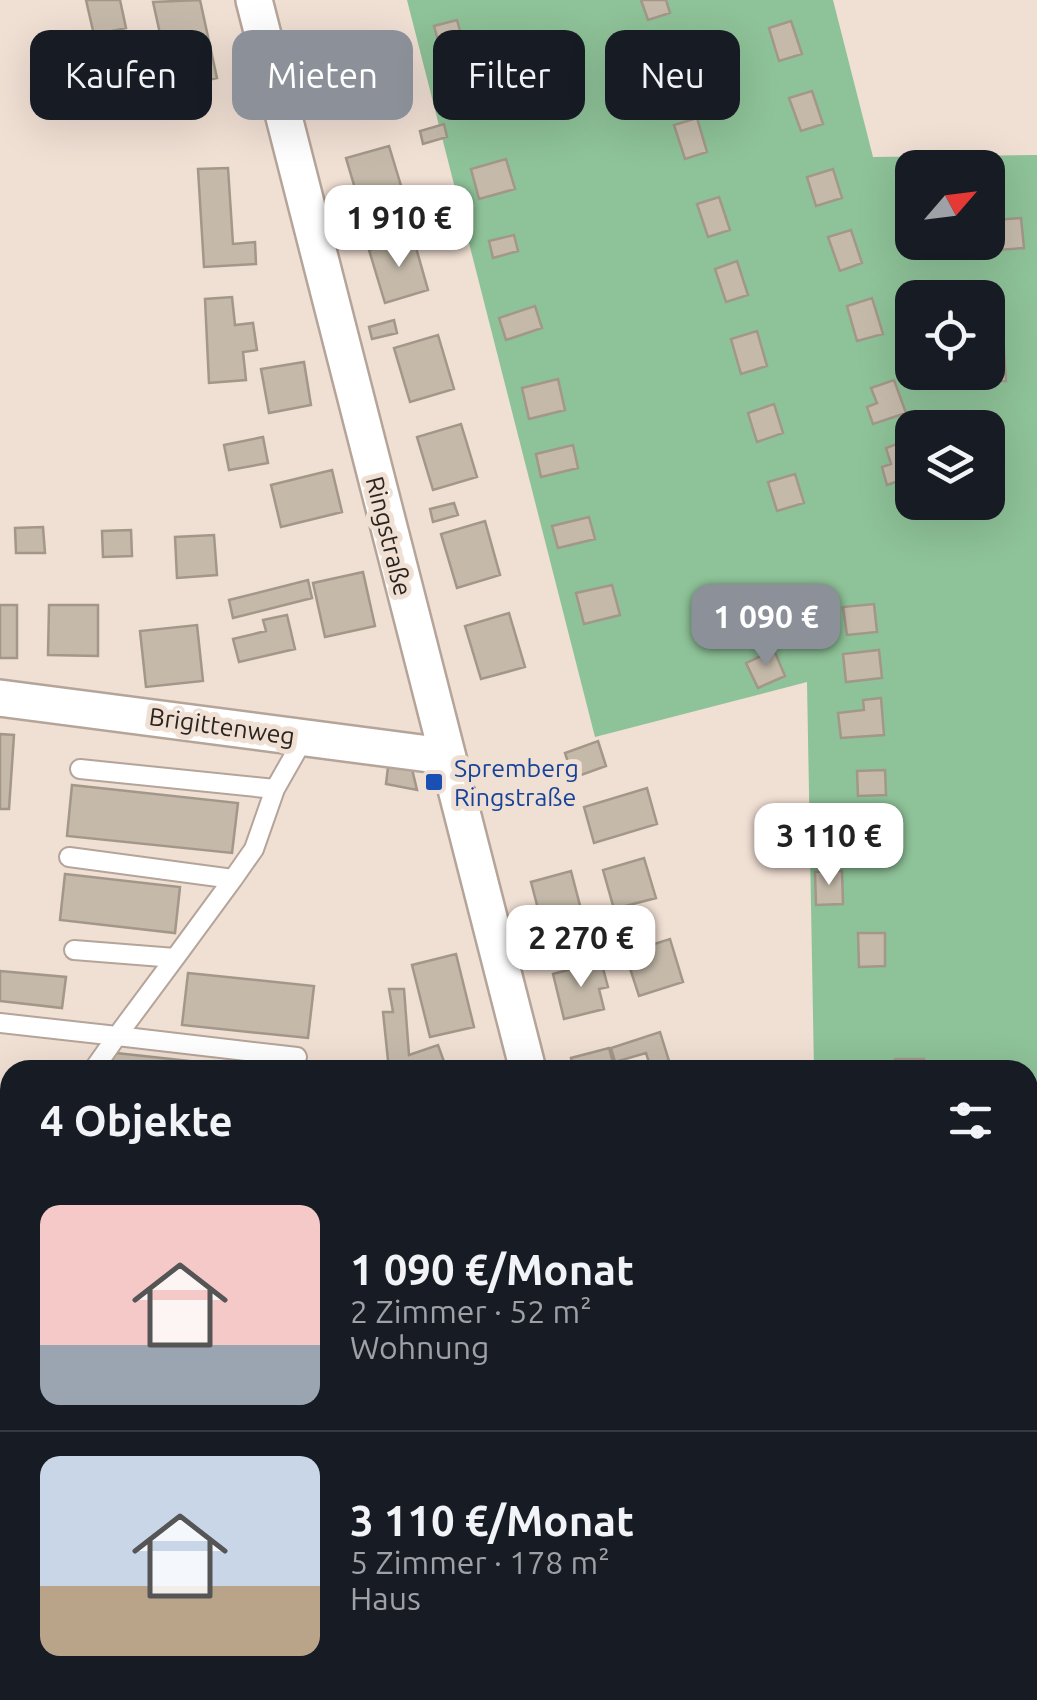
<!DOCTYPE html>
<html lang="de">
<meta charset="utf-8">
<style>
body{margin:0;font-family:Ubuntu,sans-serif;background:#20242c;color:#f1f3f6;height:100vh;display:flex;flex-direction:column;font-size:38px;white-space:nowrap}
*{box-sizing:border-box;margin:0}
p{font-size:32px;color:#9ea1a6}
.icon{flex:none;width:55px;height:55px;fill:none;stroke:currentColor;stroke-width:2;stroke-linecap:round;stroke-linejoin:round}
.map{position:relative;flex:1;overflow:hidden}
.panel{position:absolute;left:0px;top:1060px;width:1038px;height:640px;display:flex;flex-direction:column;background:#171b24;border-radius:30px 30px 0 0;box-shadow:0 10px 40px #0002}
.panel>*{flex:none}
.banner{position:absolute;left:30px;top:30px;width:978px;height:90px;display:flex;gap:20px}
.needle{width:65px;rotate:62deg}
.fabs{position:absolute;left:895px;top:150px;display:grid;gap:20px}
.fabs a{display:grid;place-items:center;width:110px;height:110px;border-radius:20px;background:#171b24;box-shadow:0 10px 40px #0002;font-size:50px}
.price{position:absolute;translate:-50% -85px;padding:0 22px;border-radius:20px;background:#fff;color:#222;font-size:32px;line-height:65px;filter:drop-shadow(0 2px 5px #0008)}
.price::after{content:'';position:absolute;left:50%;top:60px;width:30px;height:22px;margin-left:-15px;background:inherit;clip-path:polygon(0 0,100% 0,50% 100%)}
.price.on{background:#8c9099;color:#fff}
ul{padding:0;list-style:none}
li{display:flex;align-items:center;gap:30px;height:250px;padding:0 40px}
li+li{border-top:2px solid #363941}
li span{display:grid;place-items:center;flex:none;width:280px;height:200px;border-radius:20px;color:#555}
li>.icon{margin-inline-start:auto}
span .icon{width:120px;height:120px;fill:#fffc;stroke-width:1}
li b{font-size:42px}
h2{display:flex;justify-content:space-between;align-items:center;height:120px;padding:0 40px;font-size:42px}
.tag{padding:0 35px;border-radius:20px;background:#171b24;box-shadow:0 10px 40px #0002;font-size:35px;line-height:90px}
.tag.on{background:#8c9099;color:#fff}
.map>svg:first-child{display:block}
.green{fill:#8ec298;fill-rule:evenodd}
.building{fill:#c5baaa;stroke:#a29788;stroke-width:2.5}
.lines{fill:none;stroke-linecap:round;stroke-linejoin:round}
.service-casing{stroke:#b5a499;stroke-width:22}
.minor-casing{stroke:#b5a499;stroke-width:40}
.service{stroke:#fff;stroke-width:18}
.minor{stroke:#fff;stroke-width:35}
.transit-dot{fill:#1a4fb4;stroke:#f0dfd3;stroke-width:4}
.labels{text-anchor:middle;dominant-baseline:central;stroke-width:10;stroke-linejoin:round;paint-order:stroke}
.street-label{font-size:25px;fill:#2b2520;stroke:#f0dfd3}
.transit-label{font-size:25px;fill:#164399;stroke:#f0dfd3;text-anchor:start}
</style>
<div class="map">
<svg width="1037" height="1700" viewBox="0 0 1037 1700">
<rect width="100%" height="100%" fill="#f0dfd3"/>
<path class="green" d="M407 0H833L873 157 1037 155V1251L1028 1250V1070H814L807 682 595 737ZM912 168H988V242H912ZM912 298H988V372H912ZM912 428H988V502H912Z"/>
<path class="building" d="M86 0H120L126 28 94 35Z
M200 0 217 78 172 88 153 2Z
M641 0H666L670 13 648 20Z
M457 20 466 53 443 59 434 26Z
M791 21 802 54 779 61 769 28Z
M141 43 145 61 94 72 90 55Z
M678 46 689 79 667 87 656 54Z
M485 80 492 108 454 117 447 90Z
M812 91 823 124 801 131 789 98Z
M697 118 707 152 685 159 674 125Z
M444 124 447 137 423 144 420 131Z
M389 146 405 199 362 212 346 158Z
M506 159 515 189 479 199 471 169Z
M228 168 233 244 255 242 256 264 204 267 198 169Z
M833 169 842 198 816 206 807 177Z
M719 197 730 230 708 237 697 204Z
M1021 218 1024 248 997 250 995 220Z
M851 230 862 263 840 271 828 237Z
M514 235 518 251 493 258 489 241Z
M413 237 428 290 385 303 369 250Z
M737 261 748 295 726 302 715 269Z
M232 297 235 325 253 323 257 350 243 352 246 380 209 383 205 299Z
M872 298 883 334 857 341 847 306Z
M535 306 542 328 506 340 499 318Z
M394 320 397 333 372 339 369 327Z
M757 331 767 366 741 374 731 339Z
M438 335 454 389 410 402 394 348Z
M1004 350 1006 381 980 382 979 372H988V352Z
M304 362 311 405 269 413 261 369Z
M558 379 565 410 529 419 522 388Z
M894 380 906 413 873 424 867 407 877 403 871 388Z
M774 404 783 433 757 442 748 413Z
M461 424 477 477 433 490 417 437Z
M263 437 268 463 229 470 224 445Z
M908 440 912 476 887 485 882 467 891 464 886 448Z
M573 445 578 468 541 477 536 454Z
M332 470 342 512 281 527 271 485Z
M795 474 804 503 777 511 768 482Z
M454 503 458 515 433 522 430 509Z
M589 517 595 539 558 548 552 526Z
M485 521 500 575 457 588 441 534Z
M43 527 45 553H16L15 528Z
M131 530 132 556 103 557 102 531Z
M214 535 217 575 177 578 175 537Z
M363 572 375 626 325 637 313 583Z
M308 580 312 598 233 618 229 600Z
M612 585 620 615 584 624 576 593Z
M874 604 877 632 847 635 843 607Z
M0 605H17V658H0Z
M49 605H98V656L48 655Z
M509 613 525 667 481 679 465 626Z
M287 615 295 649 239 662 233 639 266 631 263 620Z
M197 625 203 681 146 687 140 631Z
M774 650 785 676 758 688 746 663Z
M879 650 882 678 846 682 843 654Z
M881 698 884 735 841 738 838 713 864 710 863 700Z
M0 734 14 735 9 809H0Z
M598 741 606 766 573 778 565 753Z
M388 767 412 769 417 790 386 784Z
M885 770 886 795 858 796 857 771Z
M72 785 238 803 232 853 67 836Z
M647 788 657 824 594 843 584 807Z
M858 826H886L887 851 859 852Z
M644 858 656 898 614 909 603 870Z
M571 871 583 917 543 928 531 882Z
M842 871 843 904 816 905 815 872Z
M65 874 180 887 175 933 60 920Z
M858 933H885V966L859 967Z
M670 939 683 982 639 996 625 953Z
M456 954 474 1027 430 1037 412 965Z
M601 961 608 987 599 989 604 1009 564 1019 553 974Z
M0 971 66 977 62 1008 0 1001Z
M188 973 314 986 308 1038 182 1025Z
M389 989H404L409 1055 438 1045 447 1070H389L383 1012H393Z
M660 1032 670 1064 651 1069 646 1053 615 1062 611 1048Z
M609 1048 615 1070H574L571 1058Z
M107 1052 271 1070H105Z
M895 1059H924V1070H896Z
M1028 1277H1034L1035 1325H1028Z
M1028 1357H1037V1405L1028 1406Z
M1037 1500V1549H1028V1501Z
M1028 1596H1037V1644H1028Z
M807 1690H856L858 1694 845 1700H812Z
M936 1690 941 1700H914L910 1691Z"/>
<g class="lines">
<defs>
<path id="service" d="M80 769 275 789 304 738
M69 857 233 879 254 849 275 789
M74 950 175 958 233 879
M175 958 117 1036 297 1057
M0 1023 117 1036 93 1070
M0 1211 10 1195
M0 1277 10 1288
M0 1643 10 1639"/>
<path id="minor" d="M254 0 528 1070
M0 698 429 754 443 751
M767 1690 771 1700
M973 1690V1700"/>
</defs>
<use href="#service" class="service-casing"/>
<use href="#minor" class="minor-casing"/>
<use href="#service" class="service"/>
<use href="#minor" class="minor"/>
</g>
<rect class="transit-dot" x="424" y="772" width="20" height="20" rx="5"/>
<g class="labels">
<g class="street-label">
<text transform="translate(389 536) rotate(76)">Ringstraße</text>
<text transform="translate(222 726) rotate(8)">Brigittenweg</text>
</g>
<g class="transit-label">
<text x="454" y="768">Spremberg<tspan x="454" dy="29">Ringstraße</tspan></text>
</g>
</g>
</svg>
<div class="fabs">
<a><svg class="needle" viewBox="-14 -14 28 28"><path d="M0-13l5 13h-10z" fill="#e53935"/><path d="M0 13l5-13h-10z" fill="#9ea1a6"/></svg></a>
<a><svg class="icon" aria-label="locate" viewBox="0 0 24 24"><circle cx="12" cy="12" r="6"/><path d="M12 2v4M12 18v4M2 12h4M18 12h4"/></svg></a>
<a><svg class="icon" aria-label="layers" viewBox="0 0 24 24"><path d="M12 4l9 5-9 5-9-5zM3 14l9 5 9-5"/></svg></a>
</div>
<b class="price" style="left:399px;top:270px">1 910 €</b>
<b class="price on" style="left:766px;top:669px">1 090 €</b>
<b class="price" style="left:829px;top:888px">3 110 €</b>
<b class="price" style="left:581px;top:990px">2 270 €</b>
<div class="banner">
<a class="tag">Kaufen</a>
<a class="tag on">Mieten</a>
<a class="tag">Filter</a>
<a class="tag">Neu</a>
</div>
<section class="panel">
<h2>4 Objekte<svg class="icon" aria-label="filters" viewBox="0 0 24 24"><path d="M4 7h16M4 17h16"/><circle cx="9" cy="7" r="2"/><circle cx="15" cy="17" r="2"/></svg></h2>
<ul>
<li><span style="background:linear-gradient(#f6c9c9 70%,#9aa5b1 0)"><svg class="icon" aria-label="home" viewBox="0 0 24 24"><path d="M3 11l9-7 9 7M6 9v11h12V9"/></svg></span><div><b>1 090 €/Monat</b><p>2 Zimmer · 52 m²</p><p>Wohnung</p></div></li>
<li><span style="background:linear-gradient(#c9d6e8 65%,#b9a48a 0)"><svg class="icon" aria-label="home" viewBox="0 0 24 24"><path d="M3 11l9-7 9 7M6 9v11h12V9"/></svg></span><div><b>3 110 €/Monat</b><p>5 Zimmer · 178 m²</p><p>Haus</p></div></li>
</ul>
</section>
</div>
